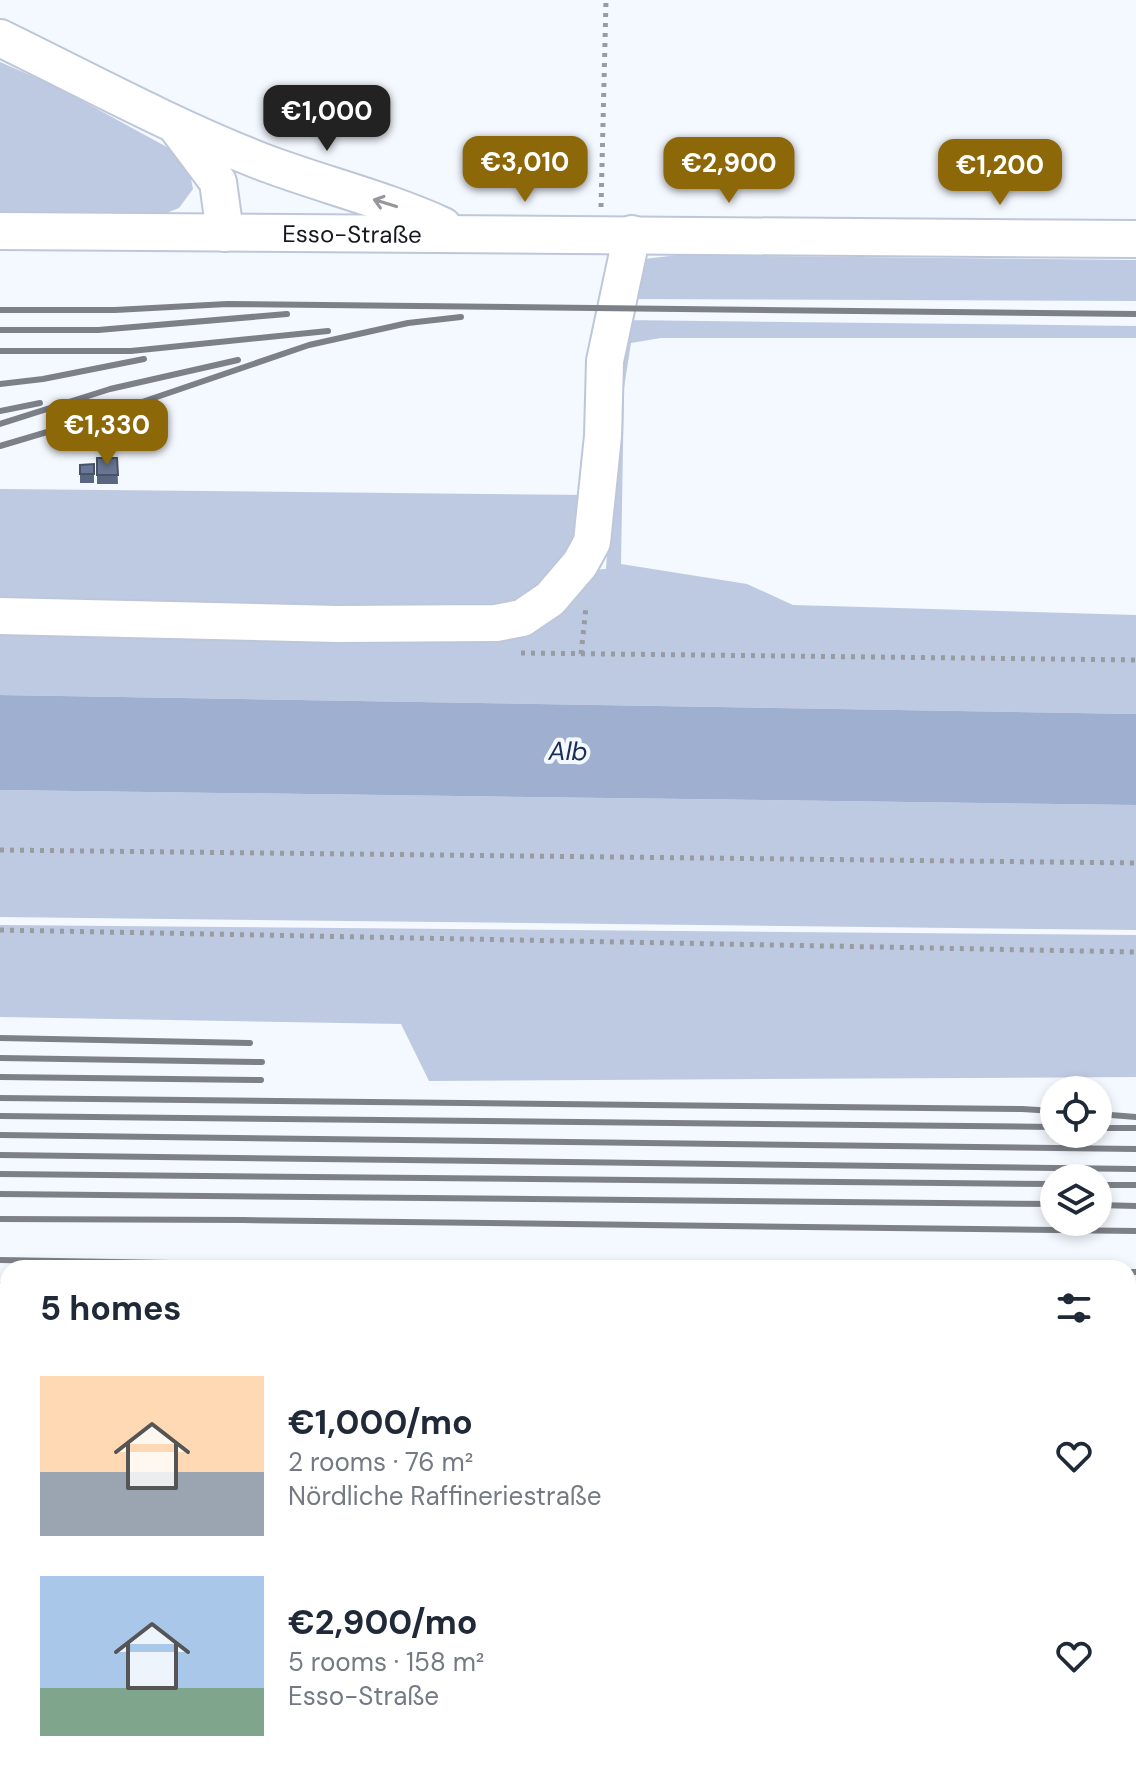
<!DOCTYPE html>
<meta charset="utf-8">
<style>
body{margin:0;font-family:"DM Sans",sans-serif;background:#f2f2f3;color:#1f2937;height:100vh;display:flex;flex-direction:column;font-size:30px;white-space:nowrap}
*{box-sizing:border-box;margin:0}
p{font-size:26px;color:#747a83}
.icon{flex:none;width:44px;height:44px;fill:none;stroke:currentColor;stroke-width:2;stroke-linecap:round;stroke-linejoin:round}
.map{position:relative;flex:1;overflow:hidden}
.sheet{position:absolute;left:0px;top:1260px;width:1136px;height:514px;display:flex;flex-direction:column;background:#fff;border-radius:24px 24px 0 0;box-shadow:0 4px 12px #0003}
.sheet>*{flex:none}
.controls{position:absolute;left:1040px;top:1076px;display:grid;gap:16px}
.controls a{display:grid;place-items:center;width:72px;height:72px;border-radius:50%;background:#fff;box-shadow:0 4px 12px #0003;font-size:40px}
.price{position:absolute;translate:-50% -68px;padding:0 18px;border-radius:16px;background:#8c6809;color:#fff;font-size:26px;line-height:52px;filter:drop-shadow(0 2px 4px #0008)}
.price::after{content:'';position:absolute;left:50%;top:48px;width:24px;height:18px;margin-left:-12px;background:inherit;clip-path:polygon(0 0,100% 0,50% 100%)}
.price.active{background:#222;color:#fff}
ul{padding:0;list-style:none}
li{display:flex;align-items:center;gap:24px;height:200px;padding:0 40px}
li span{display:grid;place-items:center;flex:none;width:224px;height:160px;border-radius:0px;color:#555}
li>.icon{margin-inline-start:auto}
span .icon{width:96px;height:96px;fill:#fffc;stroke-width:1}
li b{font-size:34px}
h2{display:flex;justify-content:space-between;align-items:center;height:96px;padding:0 40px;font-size:34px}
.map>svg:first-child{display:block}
.green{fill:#becae1}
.water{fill:#9fafd0}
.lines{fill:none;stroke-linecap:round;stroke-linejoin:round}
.minor-casing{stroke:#bec7d9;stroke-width:40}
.path{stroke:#989ca2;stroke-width:5;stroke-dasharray:4 6;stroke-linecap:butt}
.minor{stroke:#fff;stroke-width:36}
.rail{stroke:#7d8087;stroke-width:6}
.wall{fill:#596680}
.shaded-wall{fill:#495368}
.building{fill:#687795;stroke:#495368;stroke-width:2}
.oneway{stroke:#96979a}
.labels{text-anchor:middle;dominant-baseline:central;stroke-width:8;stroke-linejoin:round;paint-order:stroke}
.street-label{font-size:24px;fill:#15181e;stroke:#f4f8ff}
.water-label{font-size:26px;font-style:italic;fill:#1a2e58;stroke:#f4f8ff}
</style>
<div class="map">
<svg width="1136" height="1773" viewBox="0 0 1136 1773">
<rect width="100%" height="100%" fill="#f4f8ff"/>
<path class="green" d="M0 62 55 86 187 158 193 189 179 208 156 217 0 220Z
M678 255 1136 260V301L630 299 644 259Z
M622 320 1136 326V338H661L631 343 624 388 621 564 747 584 793 605 1136 615V714L0 695V627L506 631 590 570 606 569Z
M0 489 588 495 575 545 522 610 0 609Z
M0 790 1136 805V930L0 917Z
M0 925 1136 935V1077L429 1081 401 1024 0 1017Z
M1128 1547H1136V1665L1128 1681Z"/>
<path class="water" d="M0 695 1136 714V805L0 790Z"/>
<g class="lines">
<defs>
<g id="minor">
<path d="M0 38C86 80 171 126 260 161 320 184 384 199 443 226"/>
<path d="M176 126 218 182 225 233"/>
<path id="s1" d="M0 231 1136 239"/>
<path d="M0 616 338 624 496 623 522 618 550 599 580 564 592 542 603 436 605 361 632 234"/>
<path d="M0 1501H8"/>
<path d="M1128 1531 1136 1532"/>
<path d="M620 1773V1766"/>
</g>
</defs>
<use href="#minor" class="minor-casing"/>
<path class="path" d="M601 207 606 0
M521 653 1136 660
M581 654 586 607
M0 850 1136 863
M0 930 1136 952"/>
<use href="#minor" class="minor"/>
<path class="rail" d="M0 310H115L227 304 1136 314
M0 330H98L287 314
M0 351H131L328 331
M0 384 43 379 144 359
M0 411 40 403
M0 424 110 389 238 360
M0 446 104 415 309 345 408 323 461 317
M0 1038 250 1043
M0 1058 262 1062
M0 1077 261 1080
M0 1098 1022 1109 1054 1111
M1098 1114 1136 1117
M0 1116 1054 1127
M1098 1128H1136
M0 1135 1136 1149
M0 1155 1136 1169
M0 1174 1054 1184
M1098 1185H1136
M0 1194 1054 1204
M1098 1205 1136 1206
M0 1219 242 1220 1136 1231
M0 1260 336 1266 626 1264 845 1268
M1128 1272H1136
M0 1285H8
M1128 1295H1136
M0 1324H8
M1128 1324 1136 1323
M1128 1342 1136 1341
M0 1350H8
M1128 1362H1136
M0 1381H8"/>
</g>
<path class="wall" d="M97 458H117L118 484H97Z
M94 464V483H80V465Z
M103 1766H211L207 1773H108Z
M255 1766H291V1773H255Z"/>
<path class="shaded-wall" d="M174 1766H211L207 1773H174Z"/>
<path class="building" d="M97 458H117L118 475H97Z
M94 464V474H80V465Z
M258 1766H290L286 1773H261Z
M310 1766H345L341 1773H313Z
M365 1766H399V1767L395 1773H367L366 1772Z
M438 1766H497V1773H438Z
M525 1766H547L548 1773H525Z
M837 1766H926V1773H837Z"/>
<defs><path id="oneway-shaft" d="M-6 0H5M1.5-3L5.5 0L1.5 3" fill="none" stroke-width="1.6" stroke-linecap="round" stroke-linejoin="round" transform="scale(2)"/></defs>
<use class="oneway" href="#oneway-shaft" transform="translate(385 203) rotate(-163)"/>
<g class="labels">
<g class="street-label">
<text stroke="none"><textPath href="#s1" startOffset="352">Esso-Straße</textPath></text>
</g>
<g class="water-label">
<text transform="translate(568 751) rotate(1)">Alb</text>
</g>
</g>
</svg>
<div class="controls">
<a><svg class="icon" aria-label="locate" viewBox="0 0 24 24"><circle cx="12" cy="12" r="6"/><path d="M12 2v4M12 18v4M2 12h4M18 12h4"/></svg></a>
<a><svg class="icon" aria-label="layers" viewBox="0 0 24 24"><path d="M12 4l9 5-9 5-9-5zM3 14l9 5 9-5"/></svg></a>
</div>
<b class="price active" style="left:327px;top:153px">€1,000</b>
<b class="price" style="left:525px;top:204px">€3,010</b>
<b class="price" style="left:729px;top:205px">€2,900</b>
<b class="price" style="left:1000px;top:207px">€1,200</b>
<b class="price" style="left:107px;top:467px">€1,330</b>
<section class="sheet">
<h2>5 homes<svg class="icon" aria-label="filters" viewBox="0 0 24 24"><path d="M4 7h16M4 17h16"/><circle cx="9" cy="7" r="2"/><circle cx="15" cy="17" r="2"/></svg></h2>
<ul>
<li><span style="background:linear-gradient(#ffd9b3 60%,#9aa5b1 0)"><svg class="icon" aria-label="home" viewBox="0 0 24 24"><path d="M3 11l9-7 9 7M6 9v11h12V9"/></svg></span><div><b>€1,000/mo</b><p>2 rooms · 76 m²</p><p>Nördliche Raffineriestraße</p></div><svg class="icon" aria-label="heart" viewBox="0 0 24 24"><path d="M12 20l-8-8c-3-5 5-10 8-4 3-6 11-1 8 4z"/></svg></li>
<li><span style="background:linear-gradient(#a9c7e8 70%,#7fa58c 0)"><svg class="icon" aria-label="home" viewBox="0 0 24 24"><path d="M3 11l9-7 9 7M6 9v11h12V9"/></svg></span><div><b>€2,900/mo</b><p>5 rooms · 158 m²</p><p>Esso-Straße</p></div><svg class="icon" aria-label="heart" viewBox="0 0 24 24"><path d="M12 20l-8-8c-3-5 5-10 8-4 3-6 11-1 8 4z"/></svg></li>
</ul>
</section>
</div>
